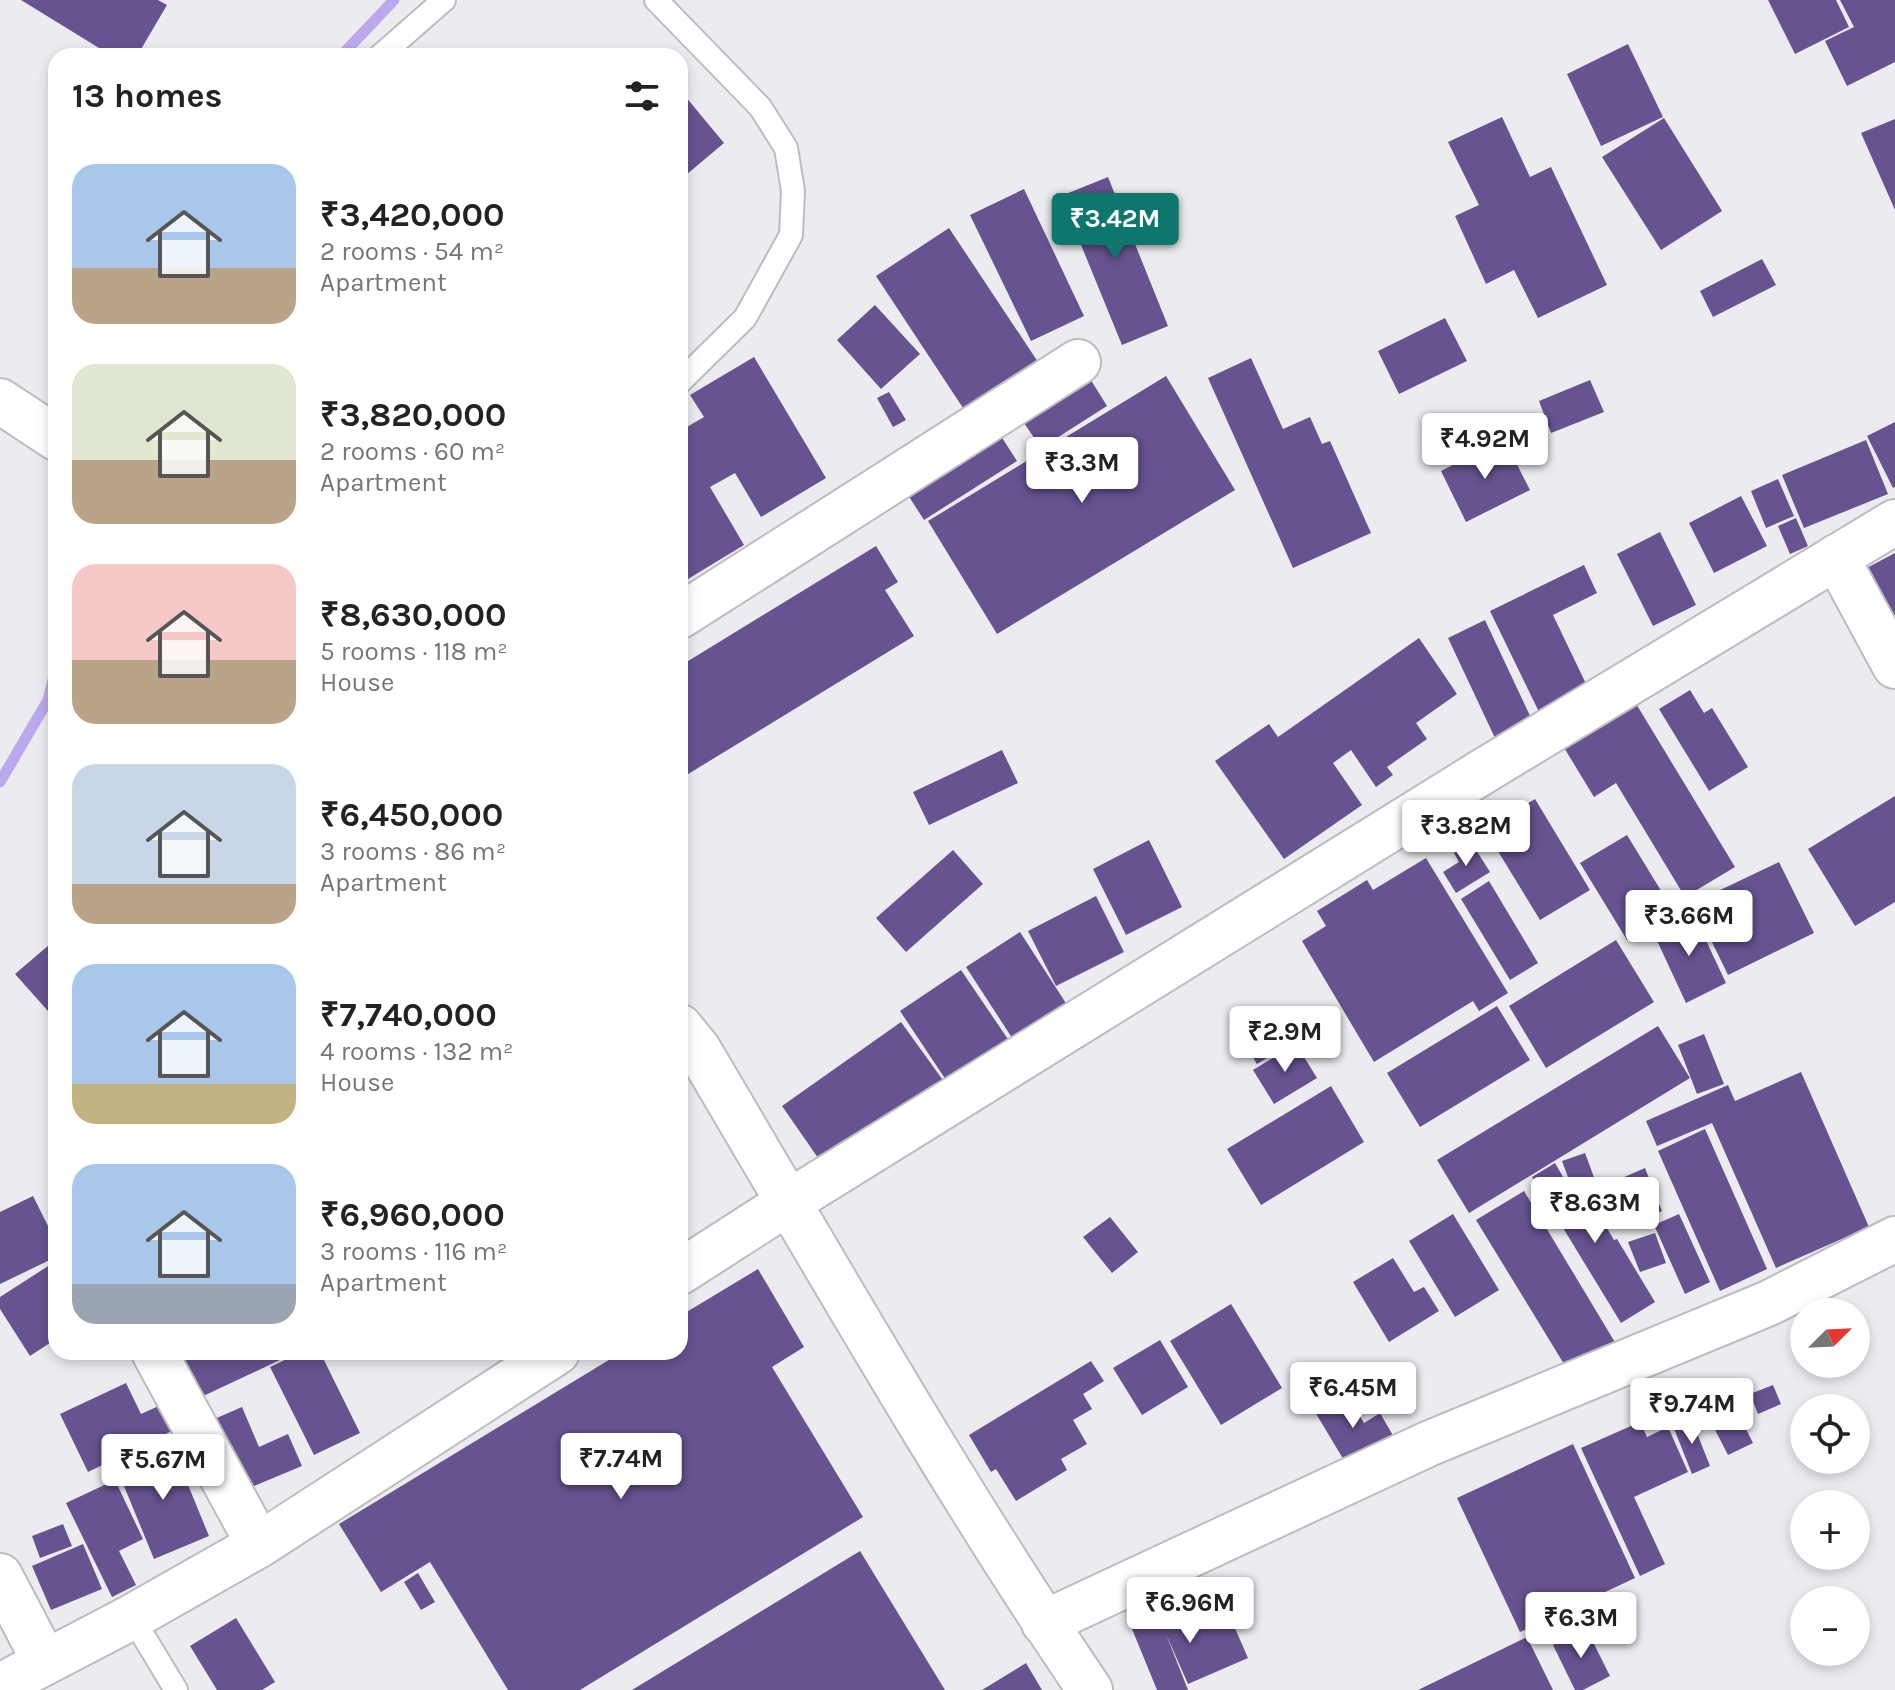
<!DOCTYPE html>
<meta charset="utf-8">
<style>
body{margin:0;font-family:Karla,sans-serif;background:#f2f2f2;color:#222;height:100vh;display:flex;flex-direction:column;font-size:30px;white-space:nowrap}
*{box-sizing:border-box;margin:0}
p{font-size:26px;color:#767676}
.icon{flex:none;width:44px;height:44px;fill:none;stroke:currentColor;stroke-width:2;stroke-linecap:round;stroke-linejoin:round}
.map{position:relative;flex:1;overflow:hidden}
.panel{position:absolute;left:48px;top:48px;width:640px;height:1312px;display:flex;flex-direction:column;background:#fff;border-radius:24px;box-shadow:0 4px 12px #0003}
.panel>*{flex:none}
.needle{width:52px;rotate:66deg}
.fabs{position:absolute;left:1790px;top:1298px;display:grid;gap:16px}
.fabs a{display:grid;place-items:center;width:80px;height:80px;border-radius:50%;background:#fff;box-shadow:0 4px 12px #0003;font-size:40px}
.price{position:absolute;translate:-50% -68px;padding:0 18px;border-radius:8px;background:#fff;color:#222;font-size:26px;line-height:52px;filter:drop-shadow(0 2px 4px #0008)}
.price::after{content:'';position:absolute;left:50%;top:48px;width:24px;height:18px;margin-left:-12px;background:inherit;clip-path:polygon(0 0,100% 0,50% 100%)}
.price.current{background:#0f766e;color:#fff}
ul{padding:0;list-style:none}
li{display:flex;align-items:center;gap:24px;height:200px;padding:0 24px}
li span{display:grid;place-items:center;flex:none;width:224px;height:160px;border-radius:24px;color:#555}
li>.icon{margin-inline-start:auto}
span .icon{width:96px;height:96px;fill:#fffc;stroke-width:1}
li b{font-size:34px}
h2{display:flex;justify-content:space-between;align-items:center;height:96px;padding:0 24px;font-size:34px}
.map>svg:first-child{display:block}
.lines{fill:none;stroke-linecap:round;stroke-linejoin:round}
.stream{stroke:#bca9ed;stroke-width:11}
.building{fill:#665390}
.lane-casing{stroke:#bdbcc0;stroke-width:26}
.street-casing{stroke:#bdbcc0;stroke-width:48}
.secondary-casing{stroke:#bdbcc0;stroke-width:48}
.lane{stroke:#fff;stroke-width:22}
.street{stroke:#fff;stroke-width:44}
.secondary{stroke:#fff;stroke-width:44}
</style>
<div class="map">
<svg width="1895" height="1690" viewBox="0 0 1895 1690">
<rect width="100%" height="100%" fill="#ecebef"/>
<g class="lines">
<path class="stream" d="M341 56 394 0
M0 782 48 700 56 668"/>
</g>
<path class="building" d="M21 0H158L167 5 137 56H112Z
M1768 0H1836L1849 27 1795 54Z
M1840 0H1895V62L1847 86 1825 41 1854 27Z
M1628 44 1663 117 1601 146 1567 74Z
M680 90 724 143 680 180Z
M1502 117 1530 177 1551 167 1607 285 1538 318 1514 270 1486 284 1455 216 1479 205 1448 142Z
M1664 118 1722 211 1661 250 1602 157Z
M1895 119V210L1861 133Z
M1108 177 1168 326 1122 345 1061 196Z
M1024 189 1084 316 1031 341 970 215Z
M949 228 1040 365 967 414 876 276Z
M1762 259 1776 285 1713 317 1700 291Z
M875 305 920 354 881 389 837 340Z
M1445 318 1467 361 1399 394 1378 351Z
M754 357 826 478 761 517 735 473 710 487 744 545 688 579 680 565V431L704 417 690 395Z
M1251 358 1283 429 1310 417 1322 444 1330 441 1371 533 1293 568 1208 378Z
M1166 376 1235 490 997 634 928 521Z
M1089 377 1107 406 1041 448 1022 420Z
M1590 380 1604 412 1551 433 1539 401Z
M889 392 906 420 893 427 877 398Z
M1895 422V487L1893 488 1867 436Z
M999 433 1017 461 924 520 906 492Z
M1504 439 1530 490 1466 522 1441 471Z
M1866 440 1888 494 1804 528 1782 475Z
M1778 479 1794 516 1766 528 1751 491Z
M1741 496 1767 546 1714 573 1689 523Z
M1796 518 1808 546 1790 554 1778 526Z
M1660 532 1696 605 1653 626 1617 554Z
M876 546 898 582 885 590 914 636 680 779V666Z
M1895 553V631L1863 570Z
M1584 565 1597 593 1553 615 1588 688 1539 712 1490 611Z
M1485 620 1532 720 1495 738 1448 638Z
M1419 638 1457 694 1416 723 1427 739 1387 767 1393 775 1376 787 1351 750 1333 763 1362 805 1284 859 1215 761 1269 724 1278 737Z
M1690 690 1704 713 1712 708 1748 767 1709 791 1659 709Z
M1635 702 1735 867 1685 897 1616 783 1594 797 1563 746Z
M1002 750 1018 783 929 825 913 792Z
M1895 796V902L1855 926 1808 849Z
M1535 799 1590 890 1540 920 1485 830Z
M1627 835 1674 912 1627 940 1580 863Z
M1149 840 1182 907 1126 935 1093 869Z
M1471 842 1490 872 1456 893 1443 872 1459 862 1454 853Z
M953 850 983 884 906 952 876 918Z
M1426 858 1508 993 1479 1011 1473 1001 1374 1062 1302 941 1326 926 1317 911 1367 880 1373 890Z
M1779 862 1814 933 1728 975 1693 903Z
M1489 881 1538 963 1510 980 1461 899Z
M1096 896 1124 952 1056 986 1028 931Z
M1693 913 1726 983 1686 1003 1653 932Z
M1020 932 1071 1011 1018 1047 966 967Z
M56 939V1020L15 974Z
M1616 940 1654 1002 1546 1068 1509 1006Z
M961 970 1016 1051 954 1092 900 1011Z
M1497 1006 1530 1060 1420 1127 1387 1073Z
M1282 1009 1300 1038 1257 1064 1239 1035Z
M901 1022 945 1083 825 1168 782 1106Z
M1658 1026 1690 1078 1469 1213 1437 1160Z
M1704 1034 1724 1084 1697 1094 1678 1045Z
M1296 1044 1317 1078 1274 1104 1253 1070Z
M1801 1072 1869 1227 1776 1268 1712 1123 1657 1146 1646 1121 1728 1085 1735 1101Z
M1331 1086 1364 1142 1261 1205 1227 1149Z
M1705 1129 1767 1269 1720 1291 1658 1151Z
M1585 1153 1595 1180 1572 1188 1562 1161Z
M1555 1163 1573 1194 1583 1188 1614 1240 1617 1239 1655 1302 1621 1323 1532 1177Z
M1645 1168 1662 1211 1639 1221 1622 1178Z
M1524 1191 1622 1354 1575 1382 1476 1220Z
M33 1196 56 1242V1257L0 1284V1212Z
M1453 1214 1499 1290 1455 1317 1409 1241Z
M1679 1214 1710 1282 1685 1294 1654 1225Z
M1110 1217 1138 1252 1112 1273 1083 1237Z
M1655 1233 1666 1263 1640 1272 1628 1242Z
M1393 1258 1414 1292 1424 1287 1439 1311 1389 1342 1353 1282Z
M56 1261V1339L30 1356 0 1309V1297Z
M758 1269 804 1347 772 1367 863 1517 580 1690H508L430 1562 381 1592 339 1524 622 1352H680V1316Z
M1231 1304 1282 1388 1221 1425 1170 1341Z
M1160 1340 1188 1387 1142 1415 1113 1368Z
M177 1352H297L199 1398Z
M301 1352H320L360 1433 314 1455 270 1367Z
M1091 1361 1104 1381 1083 1394 1092 1409 1073 1420 1087 1444 1061 1459 1067 1470 1016 1501 996 1469 991 1472 969 1435Z
M126 1383 141 1414 163 1404 176 1429 88 1472 60 1414Z
M1773 1385 1781 1404 1758 1414 1750 1394Z
M1345 1393 1364 1423 1380 1413 1395 1439 1348 1467 1315 1412Z
M242 1407 259 1447 288 1434 302 1466 242 1491 212 1420Z
M1735 1407 1753 1443 1728 1455 1710 1420Z
M1691 1418 1710 1466 1692 1474 1673 1426Z
M1640 1422 1647 1437 1668 1427 1688 1472 1634 1497 1665 1564 1640 1576 1581 1448Z
M1573 1444 1635 1578 1520 1632 1457 1498Z
M172 1446 209 1536 154 1559 117 1469Z
M115 1480 143 1539 119 1551 136 1585 112 1597 66 1503Z
M63 1524 72 1546 40 1558 32 1536Z
M83 1544 102 1589 51 1610 32 1566Z
M860 1551 945 1690H632Z
M418 1573 435 1602 421 1610 404 1582Z
M1220 1594 1248 1658 1188 1684 1166 1634 1188 1690H1157L1132 1629 1159 1618V1621Z
M236 1618 275 1682 262 1690H217L190 1646Z
M1586 1628 1610 1676 1583 1690H1575L1553 1645Z
M1527 1637 1553 1690H1418Z
M1026 1663 1042 1690H982Z"/>
<g class="lines">
<defs>
<path id="lane" d="M656 0 760 107 786 148 793 191 791 235 745 318 680 382
M380 56 444 0
M132 1617 176 1690"/>
<path id="street" d="M1836 557 1895 666
M680 616 1078 362
M680 1272 789 1202 1482 772 1895 522
M154 1352 259 1545
M0 1576 45 1662
M1044 1623 1428 1444 1769 1303 1895 1239
M0 1686 132 1617 259 1545 557 1352"/>
<path id="secondary" d="M0 401 56 438
M680 1027 698 1049C826 1265 949 1482 1090 1690"/>
</defs>
<use href="#lane" class="lane-casing"/>
<use href="#street" class="street-casing"/>
<use href="#secondary" class="secondary-casing"/>
<use href="#lane" class="lane"/>
<use href="#street" class="street"/>
<use href="#secondary" class="secondary"/>
</g>
</svg>
<div class="fabs">
<a><svg class="needle" viewBox="-14 -14 28 28"><path d="M0-13l5 13h-10z" fill="#e53935"/><path d="M0 13l5-13h-10z" fill="#767676"/></svg></a>
<a><svg class="icon" aria-label="locate" viewBox="0 0 24 24"><circle cx="12" cy="12" r="6"/><path d="M12 2v4M12 18v4M2 12h4M18 12h4"/></svg></a>
<a>+</a>
<a>−</a>
</div>
<b class="price current" style="left:1115px;top:261px">₹3.42M</b>
<b class="price" style="left:1485px;top:481px">₹4.92M</b>
<b class="price" style="left:1082px;top:505px">₹3.3M</b>
<b class="price" style="left:1466px;top:868px">₹3.82M</b>
<b class="price" style="left:1689px;top:958px">₹3.66M</b>
<b class="price" style="left:1285px;top:1074px">₹2.9M</b>
<b class="price" style="left:1595px;top:1245px">₹8.63M</b>
<b class="price" style="left:1353px;top:1430px">₹6.45M</b>
<b class="price" style="left:1692px;top:1446px">₹9.74M</b>
<b class="price" style="left:621px;top:1501px">₹7.74M</b>
<b class="price" style="left:163px;top:1502px">₹5.67M</b>
<b class="price" style="left:1190px;top:1645px">₹6.96M</b>
<b class="price" style="left:1581px;top:1660px">₹6.3M</b>
<section class="panel">
<h2>13 homes<svg class="icon" aria-label="filters" viewBox="0 0 24 24"><path d="M4 7h16M4 17h16"/><circle cx="9" cy="7" r="2"/><circle cx="15" cy="17" r="2"/></svg></h2>
<ul>
<li><span style="background:linear-gradient(#a9c7e8 65%,#b9a48a 0)"><svg class="icon" aria-label="home" viewBox="0 0 24 24"><path d="M3 11l9-7 9 7M6 9v11h12V9"/></svg></span><div><b>₹3,420,000</b><p>2 rooms · 54 m²</p><p>Apartment</p></div></li>
<li><span style="background:linear-gradient(#dfe7d0 60%,#b9a48a 0)"><svg class="icon" aria-label="home" viewBox="0 0 24 24"><path d="M3 11l9-7 9 7M6 9v11h12V9"/></svg></span><div><b>₹3,820,000</b><p>2 rooms · 60 m²</p><p>Apartment</p></div></li>
<li><span style="background:linear-gradient(#f6c9c9 60%,#b9a48a 0)"><svg class="icon" aria-label="home" viewBox="0 0 24 24"><path d="M3 11l9-7 9 7M6 9v11h12V9"/></svg></span><div><b>₹8,630,000</b><p>5 rooms · 118 m²</p><p>House</p></div></li>
<li><span style="background:linear-gradient(#c9d6e8 75%,#b9a48a 0)"><svg class="icon" aria-label="home" viewBox="0 0 24 24"><path d="M3 11l9-7 9 7M6 9v11h12V9"/></svg></span><div><b>₹6,450,000</b><p>3 rooms · 86 m²</p><p>Apartment</p></div></li>
<li><span style="background:linear-gradient(#a9c7e8 75%,#c2b280 0)"><svg class="icon" aria-label="home" viewBox="0 0 24 24"><path d="M3 11l9-7 9 7M6 9v11h12V9"/></svg></span><div><b>₹7,740,000</b><p>4 rooms · 132 m²</p><p>House</p></div></li>
<li><span style="background:linear-gradient(#a9c7e8 75%,#9aa5b1 0)"><svg class="icon" aria-label="home" viewBox="0 0 24 24"><path d="M3 11l9-7 9 7M6 9v11h12V9"/></svg></span><div><b>₹6,960,000</b><p>3 rooms · 116 m²</p><p>Apartment</p></div></li>
</ul>
</section>
</div>
